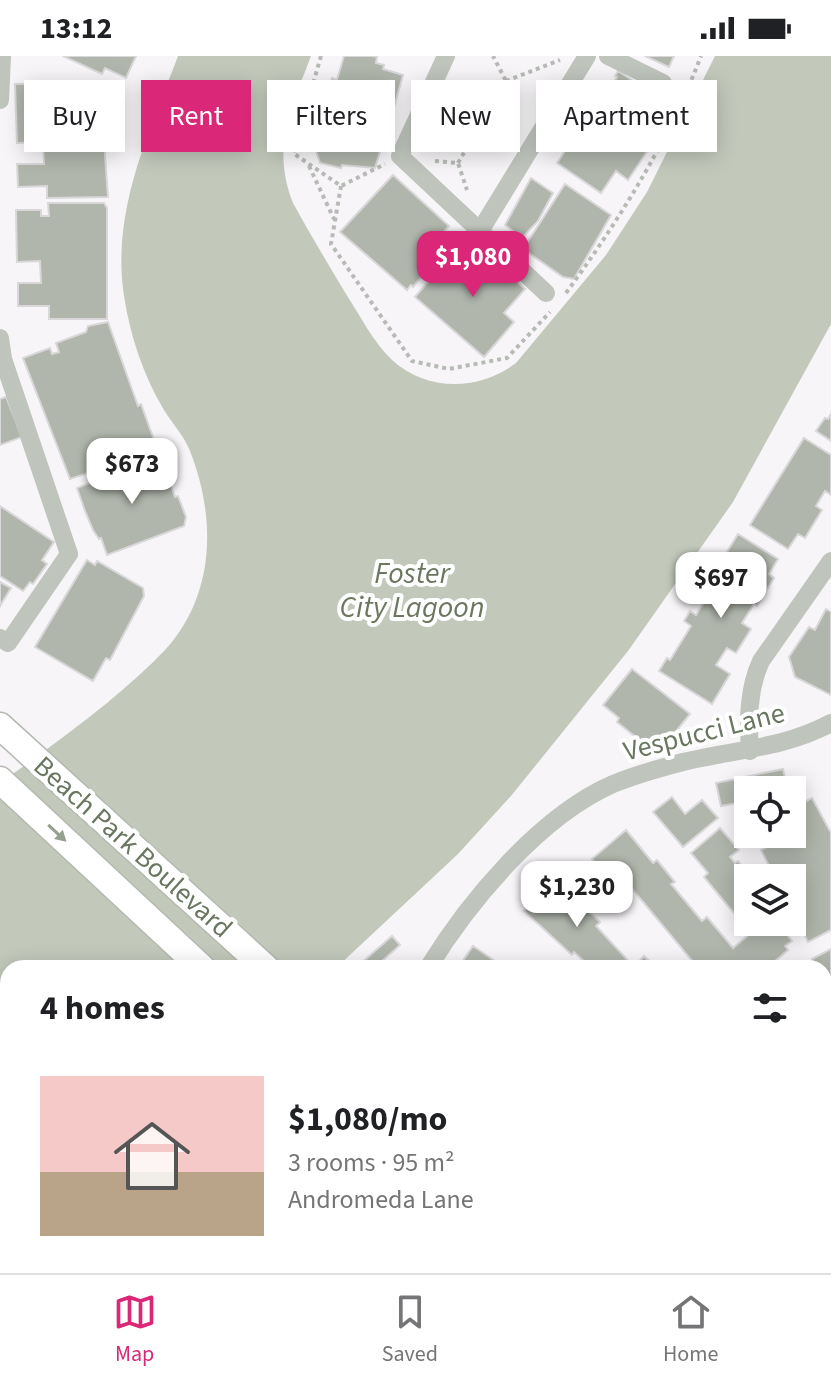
<!DOCTYPE html>
<meta charset="utf-8">
<style>
body{margin:0;font-family:"Source Sans 3",sans-serif;background:#f2f2f2;color:#202124;height:100vh;display:flex;flex-direction:column;font-size:30px;white-space:nowrap}
*{box-sizing:border-box;margin:0}
p{font-size:26px;color:#757577}
.icon{flex:none;width:44px;height:44px;fill:none;stroke:currentColor;stroke-width:2;stroke-linecap:round;stroke-linejoin:round}
.map{position:relative;flex:1;overflow:hidden}
.side{position:absolute;left:0px;top:904px;width:832px;height:314px;display:flex;flex-direction:column;background:#fff;border-radius:24px 24px 0 0;box-shadow:0 4px 20px #0003}
.side>*{flex:none}
.guide{position:absolute;left:24px;top:24px;width:784px;height:72px;display:flex;gap:16px}
.tools{position:absolute;left:734px;top:720px;display:grid;gap:16px}
.tools a{display:grid;place-items:center;width:72px;height:72px;border-radius:0px;background:#fff;box-shadow:0 4px 20px #0003;font-size:40px}
.price{position:absolute;translate:-50% -68px;padding:0 18px;border-radius:16px;background:#fff;color:#222;font-size:26px;line-height:52px;filter:drop-shadow(0 2px 4px #0008)}
.price::after{content:'';position:absolute;left:50%;top:48px;width:24px;height:18px;margin-left:-12px;background:inherit;clip-path:polygon(0 0,100% 0,50% 100%)}
.price.selected{background:#db2777;color:#fff}
ul{padding:0;list-style:none}
li{display:flex;align-items:center;gap:24px;height:200px;padding:0 40px}
li+li{border-top:2px solid #e0e0e0}
li span{display:grid;place-items:center;flex:none;width:224px;height:160px;border-radius:0px;color:#555}
li>.icon{margin-inline-start:auto}
span .icon{width:96px;height:96px;fill:#fffc;stroke-width:1}
li b{font-size:34px}
h2{display:flex;justify-content:space-between;align-items:center;height:96px;padding:0 40px;font-size:34px}
.chip{padding:0 28px;border-radius:0px;background:#fff;box-shadow:0 4px 20px #0003;font-size:28px;line-height:72px}
.chip.selected{background:#db2777;color:#fff}
.status{display:flex;justify-content:space-between;align-items:center;height:56px;padding:0 40px;background:#fff;direction:ltr}
.status svg{height:22px;fill:currentColor}
.dock{display:flex;justify-content:space-around;align-items:center;height:112px;border-top:2px solid #e0e0e0;background:#fff;font-size:22px;color:#757577}
.dock a{display:grid;justify-items:center;gap:4px}
.dock .selected{color:#db2777}
.map>svg:first-child{display:block}
.green{fill:#ded7d8}
.water{fill:#c2c9bb}
.building{fill:#b0b6ac;stroke:#d9d7d9;stroke-width:2}
.lines{fill:none;stroke-linecap:round;stroke-linejoin:round}
.secondary-casing{stroke:#b3b9af;stroke-width:29}
.path{stroke:#b7bbb5;stroke-width:4;stroke-dasharray:4 4;stroke-linecap:butt}
.street{stroke:#bfc4bd;stroke-width:18}
.secondary{stroke:#fff;stroke-width:26}
.oneway{fill:#96a090}
.labels{text-anchor:middle;dominant-baseline:central;stroke-width:8;stroke-linejoin:round;paint-order:stroke}
.street-label{font-size:28px;fill:#697761;stroke:#fff}
.water-label{font-size:30px;font-style:italic;fill:#6c7760;stroke:#fff}
</style>
<div class="status"><b>13:12</b><svg viewBox="0 0 49 12"><path d="M0 12V9h3v3zM5 12V6h3v6zM10 12V3h3v9zM15 12V0h3v12zM26 1h20v11H26zM47 4h2v5h-2z"/></svg></div>
<div class="map">
<svg width="831" height="1217" viewBox="0 0 831 1217">
<rect width="100%" height="100%" fill="#f7f5f7"/>
<path class="green" d="M341 1210H531L526 1217H336Z"/>
<path class="water" d="M178 0H311C291 53 271 91 293 147 310 178 328 208 346 238 360 259 373 286 392 304 427 336 479 335 516 307L606 199 647 136 715 0H831V268L733 446 628 595 511 740 458 798 336 912H8V1171L0 1177V727C37 701 72 675 107 647 127 630 147 613 165 594 216 538 216 461 190 395 184 380 172 367 164 354 143 319 130 279 124 240 111 155 149 77 178 0Z"/>
<path class="building" d="M63 0H136L126 22 105 12 102 18Z
M344 0H373L377 1 376 7 384 9 383 13 403 19 394 51 388 50 385 57 367 52 362 69 386 76 375 112 342 109 341 112 320 107 315 92 325 63 320 61 332 22 337 24Z
M645 0H674L669 11Z
M618 15 663 45 664 63 653 79 656 82 628 124 616 115 601 137 557 107 580 72 600 85 610 69 591 56 611 25 614 26 617 21 615 20Z
M99 27 107 32 105 99 108 141 47 142V130L18 131 17 108H44L43 86 17 87 15 28Z
M393 119 449 170 429 193 438 201 413 231 411 229 407 234 340 176Z
M531 122 553 137 538 165 522 182 505 169Z
M565 128 611 159 574 223 563 221 523 193Z
M48 147H104L107 152V263H49V250H18V227H41L40 205 17 206 16 154H41V160H49Z
M477 188 525 233 504 257 514 266 484 301 415 241 446 205 456 213Z
M108 266 138 350 141 348 158 395 116 411 115 408 70 423 23 302 50 292 52 298 59 296 56 287 86 276 88 270Z
M6 341 22 381 0 389V343Z
M831 358V385L816 375 825 362 828 363Z
M804 382 831 399V439L825 435 816 450 822 454 805 482 798 478 788 493 750 469Z
M154 401 161 402 175 441 178 440 186 461 184 470 107 499 101 482 99 483 93 474 85 455 77 432Z
M0 450 54 486 42 504 47 508 33 528 30 526 23 535 0 520Z
M738 478 778 503 769 518 774 522 757 550 754 548 742 567 751 573 736 597 727 592 716 609 730 618 712 648 659 615 667 602 670 604 691 570 684 565 690 555 696 559 717 525 711 522Z
M87 504 95 509 97 505 143 532 144 540 110 604 106 602 93 625 35 591Z
M0 526 11 532 0 550Z
M826 553 831 556V639L795 621 789 601 809 571 815 574Z
M632 613 690 658 669 684 664 680 653 695 617 666 619 662 603 649Z
M783 713 788 734H748V745L721 750 716 727Z
M672 741 685 758 702 744 718 762 683 791 653 756Z
M812 742 831 777V874L808 886 792 854V822H775L761 794 765 792 757 778H792V752Z
M720 772 739 794 730 801 735 807 738 805 752 822H748V852L737 861 704 821 708 817 691 797Z
M626 774 653 807 657 804 675 826 671 828 702 865 707 861 733 892 764 866H777L792 885 785 890 788 894 767 912H698L629 829 620 837 592 803Z
M554 823 600 866 596 870 634 911 644 900 657 912H591L574 896 572 899 524 855Z
M392 880 400 889 374 912H360L358 910Z
M473 890 505 912H465L460 909Z
M831 893V939L824 925V912H817L812 903Z
M831 1150V1195L826 1194Z
M9 1210H53L63 1217H5Z
M220 1210H246L243 1214 248 1217H215Z
M275 1210H301L297 1217H285Z"/>
<g class="lines">
<defs>
<path id="secondary" d="M0 670 266 912
M0 724 202 912
M611 1210 624 1217
M700 1210 717 1217"/>
</defs>
<use href="#secondary" class="secondary-casing"/>
<path class="path" d="M321 0 293 97 341 130 385 108
M506 25 560 4
M435 105 458 107 467 134
M458 107 506 25 493 0
M309 110 334 163
M341 130 331 188 412 305 449 313 507 302 550 256
M566 237C620 163 668 86 701 0"/>
<path class="street" d="M446 0 400 100 546 237
M608 0 663 27
M0 44 2 0
M480 175 587 0
M0 282 3 303 69 498 8 587 0 582
M750 695C748 664 748 633 761 605L831 505
M428 912C469 845 540 760 613 728 635 719 660 712 683 706 733 694 785 692 831 667
M803 1210 831 1217
M169 1217 174 1210"/>
<use href="#secondary" class="secondary"/>
</g>
<defs><path id="oneway-solid" d="M-6-.8H1V-3.2L6.5 0L1 3.2V.8H-6Z" transform="scale(2)"/></defs>
<use class="oneway" href="#oneway-solid" transform="translate(57 777) rotate(43)"/>
<g class="labels">
<g class="street-label">
<text transform="translate(704 676) rotate(-14)">Vespucci Lane</text>
<text transform="translate(133 791) rotate(42)">Beach Park Boulevard</text>
</g>
<g class="water-label">
<text x="412" y="517">Foster<tspan x="412" dy="34">City Lagoon</tspan></text>
</g>
</g>
</svg>
<div class="tools">
<a><svg class="icon" aria-label="locate" viewBox="0 0 24 24"><circle cx="12" cy="12" r="6"/><path d="M12 2v4M12 18v4M2 12h4M18 12h4"/></svg></a>
<a><svg class="icon" aria-label="layers" viewBox="0 0 24 24"><path d="M12 4l9 5-9 5-9-5zM3 14l9 5 9-5"/></svg></a>
</div>
<b class="price selected" style="left:473px;top:243px">$1,080</b>
<b class="price" style="left:132px;top:450px">$673</b>
<b class="price" style="left:721px;top:564px">$697</b>
<b class="price" style="left:577px;top:873px">$1,230</b>
<div class="guide">
<a class="chip">Buy</a>
<a class="chip selected">Rent</a>
<a class="chip">Filters</a>
<a class="chip">New</a>
<a class="chip">Apartment</a>
</div>
<section class="side">
<h2>4 homes<svg class="icon" aria-label="filters" viewBox="0 0 24 24"><path d="M4 7h16M4 17h16"/><circle cx="9" cy="7" r="2"/><circle cx="15" cy="17" r="2"/></svg></h2>
<ul>
<li><span style="background:linear-gradient(#f6c9c9 60%,#b9a48a 0)"><svg class="icon" aria-label="home" viewBox="0 0 24 24"><path d="M3 11l9-7 9 7M6 9v11h12V9"/></svg></span><div><b>$1,080/mo</b><p>3 rooms · 95 m²</p><p>Andromeda Lane</p></div></li>
</ul>
</section>
</div>
<nav class="dock">
<a class="selected"><svg class="icon" aria-label="map" viewBox="0 0 24 24"><path d="M3 6l6-2 6 2 6-2v14l-6 2-6-2-6 2zM9 4v14M15 6v14"/></svg>Map</a>
<a><svg class="icon" aria-label="saved" viewBox="0 0 24 24"><path d="M7 4h10v16l-5-4-5 4z"/></svg>Saved</a>
<a><svg class="icon" aria-label="home" viewBox="0 0 24 24"><path d="M3 11l9-7 9 7M6 9v11h12V9"/></svg>Home</a>
</nav>
